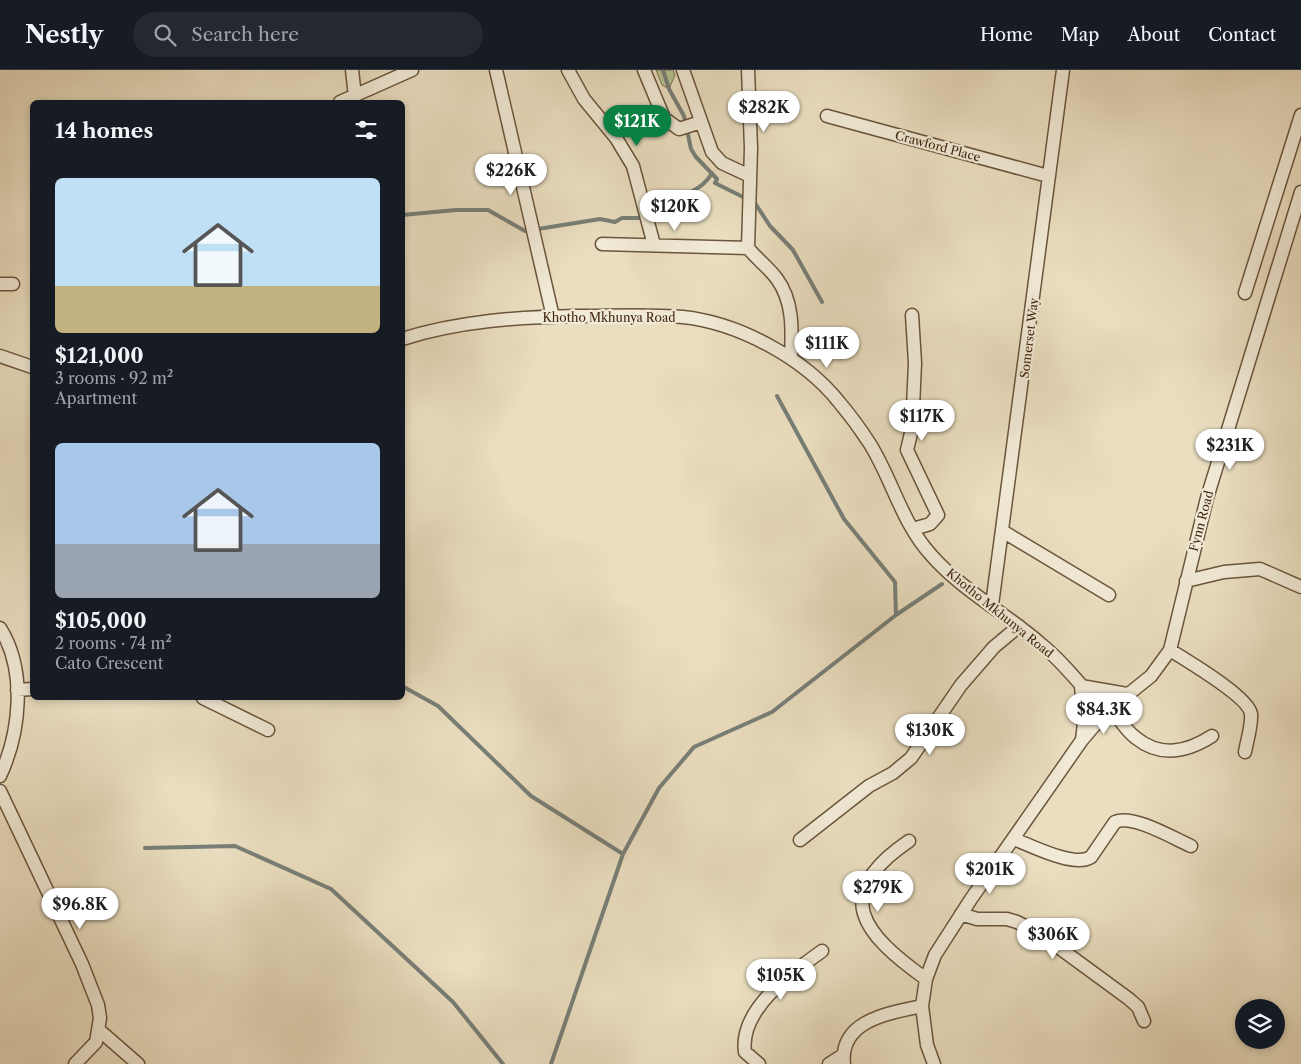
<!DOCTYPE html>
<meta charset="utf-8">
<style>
body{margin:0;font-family:"Libre Caslon Text",serif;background:#242831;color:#f1f3f6;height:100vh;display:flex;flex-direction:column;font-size:19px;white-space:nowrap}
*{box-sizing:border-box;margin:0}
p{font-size:16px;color:#9ea1a6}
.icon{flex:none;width:28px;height:28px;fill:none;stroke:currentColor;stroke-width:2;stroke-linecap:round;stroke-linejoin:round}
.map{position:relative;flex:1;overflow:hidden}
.panel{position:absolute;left:30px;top:30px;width:375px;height:600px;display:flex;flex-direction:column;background:#171b24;border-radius:8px;box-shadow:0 2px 8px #0003}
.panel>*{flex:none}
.fabs{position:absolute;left:1235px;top:929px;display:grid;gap:10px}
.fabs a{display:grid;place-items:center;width:50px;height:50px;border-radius:50%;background:#171b24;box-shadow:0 2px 8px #0003;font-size:25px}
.price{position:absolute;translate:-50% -42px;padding:0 11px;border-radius:18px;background:#fff;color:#222;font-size:16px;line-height:32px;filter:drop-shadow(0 1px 2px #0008)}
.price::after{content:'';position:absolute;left:50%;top:30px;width:15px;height:11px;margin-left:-8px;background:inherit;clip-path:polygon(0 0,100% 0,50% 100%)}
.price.active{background:#0b8043;color:#fff}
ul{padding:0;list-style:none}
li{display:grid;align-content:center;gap:10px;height:265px;padding:0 25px}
li span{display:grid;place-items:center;height:155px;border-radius:8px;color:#555}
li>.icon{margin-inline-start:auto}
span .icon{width:90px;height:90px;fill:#fffc;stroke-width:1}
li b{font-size:21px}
h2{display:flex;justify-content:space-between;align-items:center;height:60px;padding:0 25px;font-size:21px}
header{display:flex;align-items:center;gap:30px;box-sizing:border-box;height:70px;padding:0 25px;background:#171b24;border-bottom:1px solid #363941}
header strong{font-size:24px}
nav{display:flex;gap:28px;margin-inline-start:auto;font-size:18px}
.search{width:350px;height:45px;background:#242831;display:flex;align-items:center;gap:12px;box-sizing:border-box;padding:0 18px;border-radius:28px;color:#9ea1a6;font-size:19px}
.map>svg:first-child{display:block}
.green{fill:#b5c193;stroke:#7b7452}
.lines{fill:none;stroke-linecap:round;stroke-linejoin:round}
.stream{stroke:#787f77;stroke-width:4}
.minor-casing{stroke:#6b553c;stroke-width:15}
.minor{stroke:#f1ead6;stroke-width:12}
.labels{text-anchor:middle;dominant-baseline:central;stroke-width:4.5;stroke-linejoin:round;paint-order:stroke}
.street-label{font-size:12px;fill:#412710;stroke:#f1ead6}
</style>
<header>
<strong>Nestly</strong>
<div class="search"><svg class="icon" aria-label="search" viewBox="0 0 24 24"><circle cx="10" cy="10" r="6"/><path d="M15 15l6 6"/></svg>Search here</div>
<nav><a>Home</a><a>Map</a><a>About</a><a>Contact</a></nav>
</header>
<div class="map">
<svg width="1301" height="994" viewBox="0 0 1301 994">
<rect width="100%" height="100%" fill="#eadec0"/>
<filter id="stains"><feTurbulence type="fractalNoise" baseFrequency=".004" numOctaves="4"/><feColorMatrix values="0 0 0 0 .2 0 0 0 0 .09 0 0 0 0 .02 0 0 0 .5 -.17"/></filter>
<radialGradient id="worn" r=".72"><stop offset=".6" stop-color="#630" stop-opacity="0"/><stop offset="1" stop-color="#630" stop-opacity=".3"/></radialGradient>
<path class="green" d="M656 0H673L675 5 669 19 662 15Z"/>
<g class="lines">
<path class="stream" d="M663 0 669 19 684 46 691 79 696 87 717 109 715 113 755 133 770 156 793 180 822 232
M661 139C678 125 701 123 712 103
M402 145 456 140H488L525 161
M538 159 600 149 615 152 622 148H640
M777 326 844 449 895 512 896 545
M402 616 438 636 531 726 623 784
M145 778 235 776 331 819 453 932 503 994
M551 994 623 784 659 718 694 677 772 642 896 545 942 514"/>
<defs>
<path id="minor" d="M352 0 355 26
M496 0 553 247
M568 0 584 29 616 68 633 96 654 175
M644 0 664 48 679 59 701 52
M683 0 712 82 722 93 750 106
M748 0 751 78 748 178C757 189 769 198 777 209 794 232 792 262 791 288
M340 32 412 0
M827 46 1048 106
M602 174 748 178
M0 214H13
M1245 223 1301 45
M912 245 915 293 912 359 907 380 938 445 930 454 913 459
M402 269C459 251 518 247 577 246 612 246 648 244 683 247 739 253 804 288 839 332 850 345 861 360 870 374 893 411 902 454 932 486 963 521 1007 544 1042 575 1065 594 1085 620 1105 643
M0 286 32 297
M1004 462 1109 525
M1186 511 1224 502 1260 499 1301 517
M992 535 1063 0
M0 558C27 601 20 663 0 706
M1170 580C1186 590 1249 627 1251 644 1252 655 1247 671 1245 682
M17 620 32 619
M203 628 268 660
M1111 638C1118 647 1126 661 1136 668 1161 688 1187 682 1212 666
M1082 670 1084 653 1081 616 1127 624
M0 721 82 894 98 935 100 948 96 972 75 994
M1014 769C1032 776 1075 798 1091 787L1115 752C1133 744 1173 768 1191 776
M800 770 869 716 893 703 911 688 961 615 994 577 1019 556
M909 771C829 825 863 864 926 909
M961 844 977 849H1007L1017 852 1039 863 1129 929 1138 937 1144 951
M99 960 138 994
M759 994 745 982C739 940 791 903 822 881
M829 994 843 985
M844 994C839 950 890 943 922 936
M934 994 927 975 922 936 926 909 935 885 971 829 1082 670 1105 643 1151 606 1170 580 1207 428 1301 122"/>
</defs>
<use href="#minor" class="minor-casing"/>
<use href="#minor" class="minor"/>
</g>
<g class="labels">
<g class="street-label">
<text transform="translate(938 76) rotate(15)">Crawford Place</text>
<text x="609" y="247">Khotho Mkhunya Road</text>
<text transform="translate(1029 268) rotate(-83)">Somerset Way</text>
<text transform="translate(1201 451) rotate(-75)">Fynn Road</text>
<text transform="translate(1000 543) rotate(39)">Khotho Mkhunya Road</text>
</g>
</g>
<rect width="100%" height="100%" filter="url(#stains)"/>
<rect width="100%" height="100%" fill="url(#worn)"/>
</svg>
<div class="fabs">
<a><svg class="icon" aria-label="layers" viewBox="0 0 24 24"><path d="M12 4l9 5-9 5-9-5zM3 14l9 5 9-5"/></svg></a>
</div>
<b class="price" style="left:764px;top:63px">$282K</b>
<b class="price active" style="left:637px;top:77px">$121K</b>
<b class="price" style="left:511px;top:126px">$226K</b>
<b class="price" style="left:675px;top:162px">$120K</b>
<b class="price" style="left:827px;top:299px">$111K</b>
<b class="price" style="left:922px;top:372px">$117K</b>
<b class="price" style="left:1230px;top:401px">$231K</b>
<b class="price" style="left:1104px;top:665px">$84.3K</b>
<b class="price" style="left:930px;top:686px">$130K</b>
<b class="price" style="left:990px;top:825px">$201K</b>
<b class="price" style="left:878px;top:843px">$279K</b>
<b class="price" style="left:80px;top:860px">$96.8K</b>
<b class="price" style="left:1053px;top:890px">$306K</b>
<b class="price" style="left:781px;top:931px">$105K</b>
<section class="panel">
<h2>14 homes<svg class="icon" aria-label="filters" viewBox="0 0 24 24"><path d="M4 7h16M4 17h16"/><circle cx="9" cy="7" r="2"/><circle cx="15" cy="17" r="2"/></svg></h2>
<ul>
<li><span style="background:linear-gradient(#bfe0f5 70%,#c2b280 0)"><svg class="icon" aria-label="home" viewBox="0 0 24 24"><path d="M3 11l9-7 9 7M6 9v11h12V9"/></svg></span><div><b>$121,000</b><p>3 rooms · 92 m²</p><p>Apartment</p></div></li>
<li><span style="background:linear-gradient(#a9c7e8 65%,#9aa5b1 0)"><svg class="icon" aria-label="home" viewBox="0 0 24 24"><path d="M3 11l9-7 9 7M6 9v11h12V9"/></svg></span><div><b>$105,000</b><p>2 rooms · 74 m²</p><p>Cato Crescent</p></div></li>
</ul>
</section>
</div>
